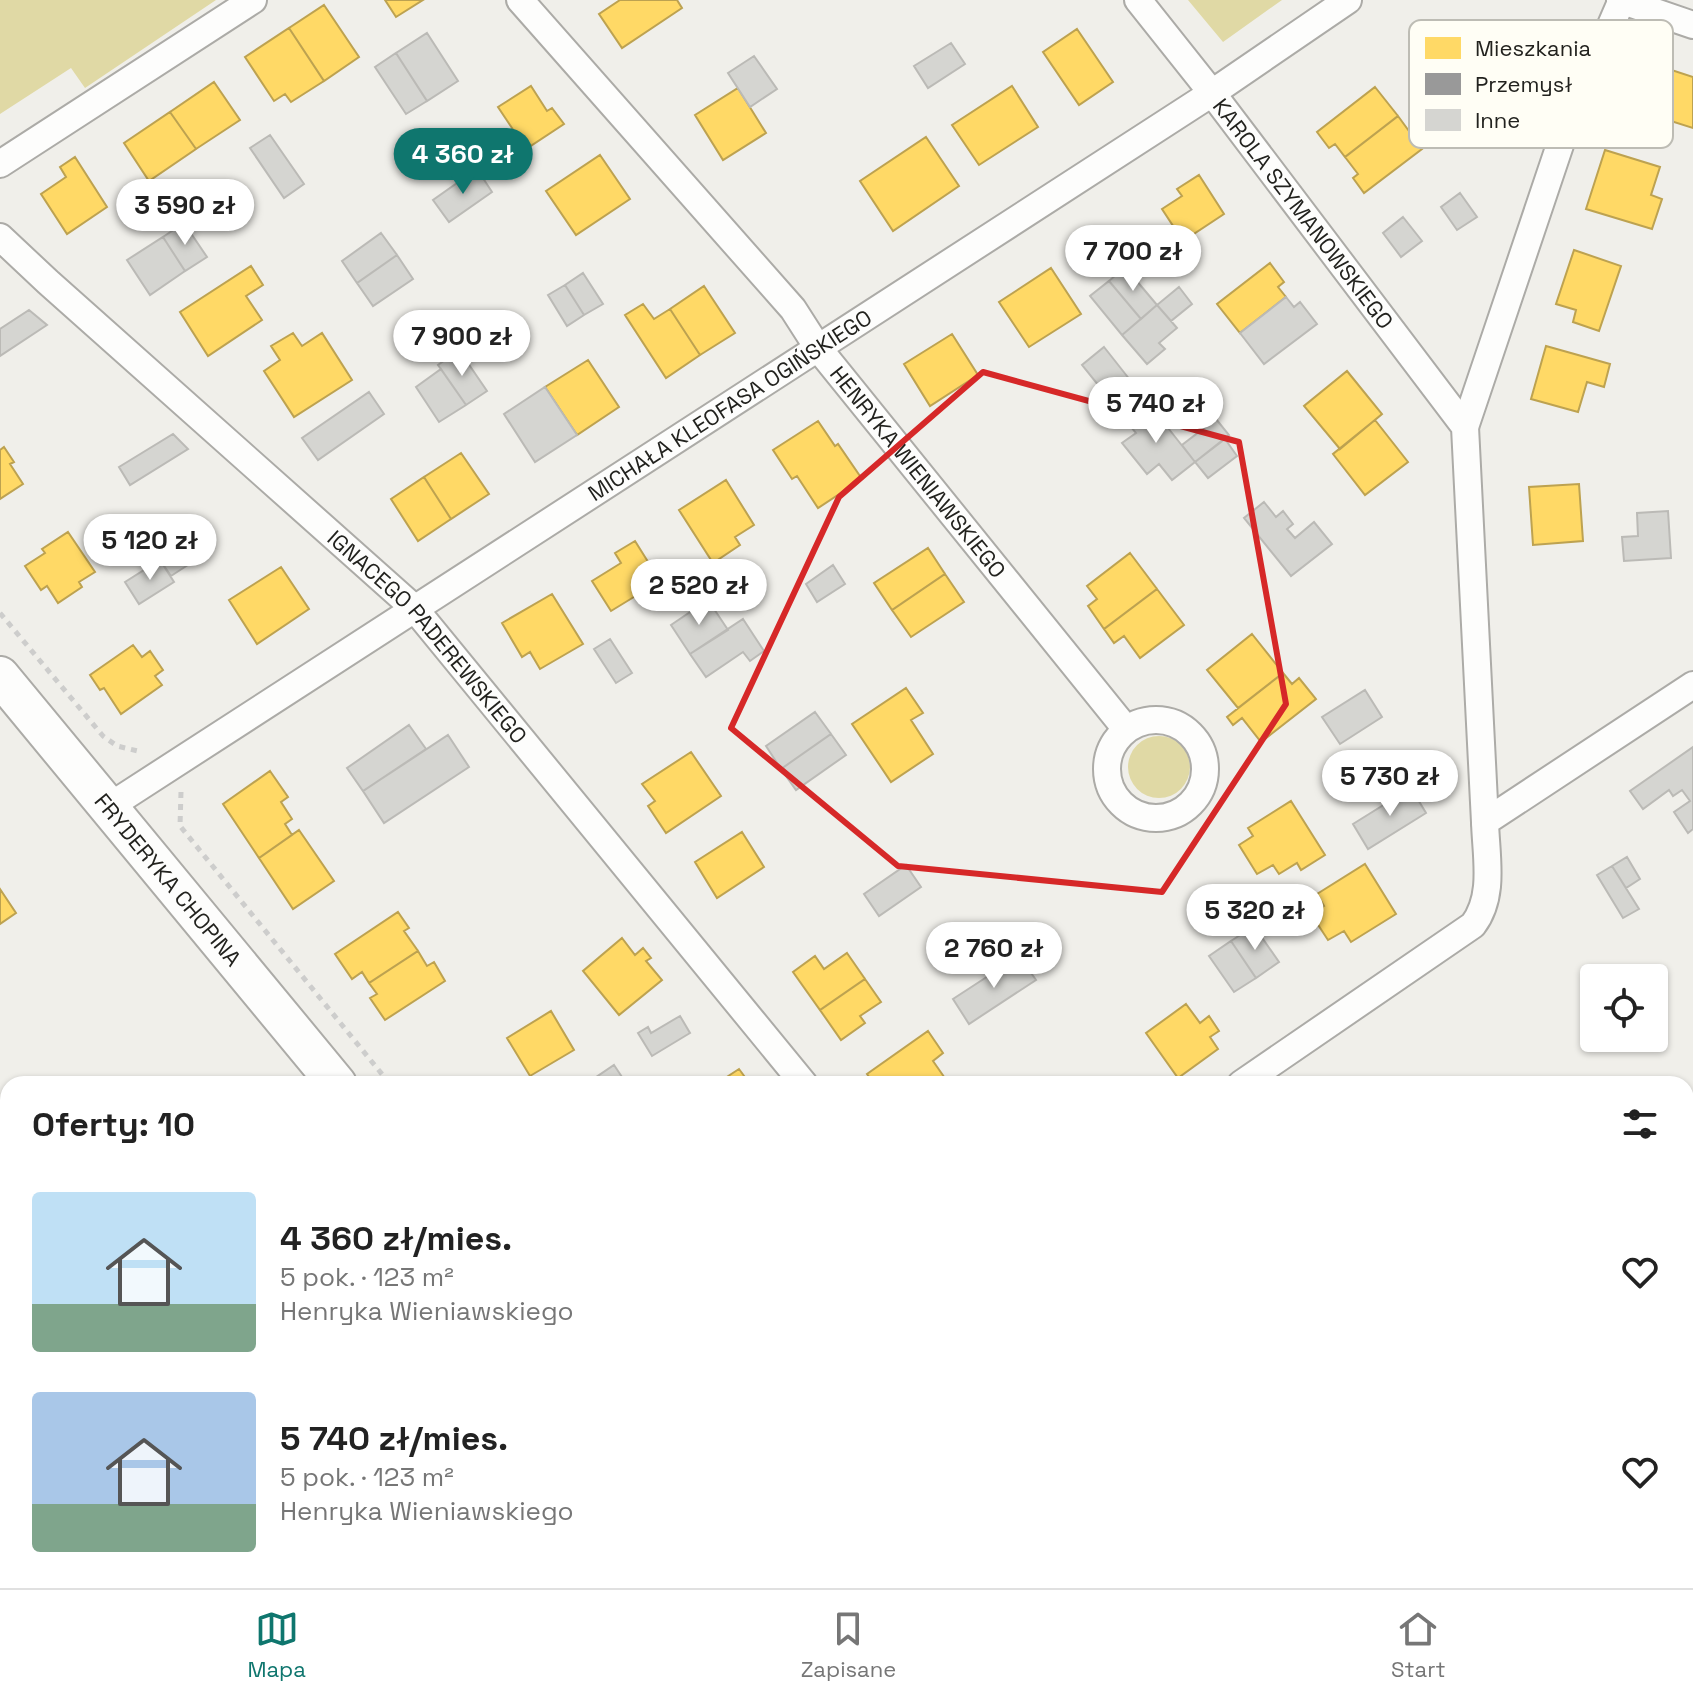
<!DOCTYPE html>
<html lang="pl">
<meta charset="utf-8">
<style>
body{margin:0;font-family:"Space Grotesk",sans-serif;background:#f2f2f2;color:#222;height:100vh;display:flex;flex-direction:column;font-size:30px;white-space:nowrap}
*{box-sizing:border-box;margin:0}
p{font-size:26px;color:#767676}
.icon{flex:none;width:44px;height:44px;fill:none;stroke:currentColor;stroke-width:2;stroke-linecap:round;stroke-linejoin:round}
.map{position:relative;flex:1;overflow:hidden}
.sheet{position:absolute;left:0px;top:1076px;width:1694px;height:512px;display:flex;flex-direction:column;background:#fff;border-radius:24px 24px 0 0;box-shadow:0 2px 6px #0004}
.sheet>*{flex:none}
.buttons{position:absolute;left:1580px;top:964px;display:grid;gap:16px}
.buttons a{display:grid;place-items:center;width:88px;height:88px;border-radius:8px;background:#fff;box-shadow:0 2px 6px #0004;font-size:40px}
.price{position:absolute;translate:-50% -68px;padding:0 18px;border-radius:28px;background:#fff;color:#222;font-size:26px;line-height:52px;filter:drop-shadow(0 2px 4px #0008)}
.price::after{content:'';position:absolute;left:50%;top:48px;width:24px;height:18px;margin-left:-12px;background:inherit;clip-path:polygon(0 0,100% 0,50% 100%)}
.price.active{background:#0f766e;color:#fff}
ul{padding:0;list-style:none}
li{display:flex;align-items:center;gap:24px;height:200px;padding:0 32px}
li span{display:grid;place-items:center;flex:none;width:224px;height:160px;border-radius:8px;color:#555}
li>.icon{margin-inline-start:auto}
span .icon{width:96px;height:96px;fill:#fffc;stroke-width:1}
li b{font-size:34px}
h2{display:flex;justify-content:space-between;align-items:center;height:96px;padding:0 32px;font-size:34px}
.dock{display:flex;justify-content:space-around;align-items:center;height:112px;border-top:2px solid #e0e0e0;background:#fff;font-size:22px;color:#767676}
.dock a{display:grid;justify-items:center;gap:4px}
.dock .active{color:#0f766e}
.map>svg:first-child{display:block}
.green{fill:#e0d9a5}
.forest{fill:#ded699}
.homes{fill:#ffd966;stroke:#bda250;stroke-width:2}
.industry{fill:#999;stroke:#757574;stroke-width:2}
.building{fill:#d5d5d1;stroke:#bbbab6;stroke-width:2}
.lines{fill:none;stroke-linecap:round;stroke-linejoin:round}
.lane-casing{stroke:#acaba7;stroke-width:18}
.street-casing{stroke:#acaba7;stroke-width:30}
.secondary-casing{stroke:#acaba7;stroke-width:42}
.path{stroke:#cdcdcc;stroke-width:5;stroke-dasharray:6 6;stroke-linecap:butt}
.lane{stroke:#fdfdfc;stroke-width:14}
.street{stroke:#fdfdfc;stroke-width:26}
.secondary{stroke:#fdfdfc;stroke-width:38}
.marked{fill:none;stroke:#d62828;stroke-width:6;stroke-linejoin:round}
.labels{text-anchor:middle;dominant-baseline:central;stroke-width:8;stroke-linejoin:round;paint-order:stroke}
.street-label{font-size:22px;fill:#22221e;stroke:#fffef5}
.key{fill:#fffef5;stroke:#bdbcb4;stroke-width:2}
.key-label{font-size:22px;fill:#22221e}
</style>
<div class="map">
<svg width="1693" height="1588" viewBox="0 0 1693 1588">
<rect width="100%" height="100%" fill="#f0efea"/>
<path class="green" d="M0 0H216L85 88 71 68 0 114Z
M1188 0H1282L1223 42Z
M1128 767a31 31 0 1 1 62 0a31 31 0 1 1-62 0Z"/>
<path class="forest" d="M272 1580H325L330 1588H231Z"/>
<path class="homes" d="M385 0H423L396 17Z
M620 0H677L682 8 622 48 599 14Z
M324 5 359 57 324 81 289 28Z
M289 28 324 81 291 102 285 94 274 101 245 57Z
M1077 29 1113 82 1079 105 1043 52Z
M1635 58 1693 77V128L1671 121 1667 134 1616 118Z
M214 82 240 120 196 149 170 112Z
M531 86 547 111 552 108 564 124 526 149 498 107Z
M1012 86 1038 127 979 165 952 125Z
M1375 87 1398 116 1345 157 1335 144 1329 148 1317 132Z
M738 88 766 133 723 160 695 115Z
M170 112 196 149 149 181 124 143Z
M1398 116 1422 149 1364 193 1353 178 1358 174 1345 157Z
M926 137 959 186 893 231 860 181Z
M1605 150 1660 167 1651 195 1662 199 1652 229 1586 209Z
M600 155 630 199 576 235 546 191Z
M75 157 107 207 67 234 41 194 66 177 60 167Z
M1199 175 1224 214 1183 241 1162 209 1182 196 1177 189Z
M1574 250 1621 266 1599 331 1573 322 1576 310 1556 304Z
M1270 263 1284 282 1278 287 1286 297 1240 333 1217 304Z
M251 266 263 285 246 296 262 320 208 356 180 312Z
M1051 268 1081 314 1029 347 999 302Z
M704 286 735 333 700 355 670 309Z
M643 304 654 319 670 309 700 355 666 378 625 315Z
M293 333 302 346 322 333 352 380 294 417 264 371 280 360 271 346Z
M952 334 978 375 930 406 904 364Z
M1546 346 1610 364 1604 387 1587 382 1578 412 1531 399Z
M588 360 619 407 577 435 545 387Z
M1347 371 1382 414 1340 449 1304 406Z
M1375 420 1408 462 1365 495 1333 454Z
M818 421 835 446 838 444 862 479 818 508 797 476 792 479 773 450Z
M4 447 14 462 10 464 23 484 0 499V450Z
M461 453 489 494 451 519 424 477Z
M424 477 451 519 418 541 391 499Z
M726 480 754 525 735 537 740 545 713 563 679 510Z
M1579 484 1583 541 1533 545 1529 487Z
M68 532 95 572 79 582 82 587 58 603 47 586 41 590 25 566 45 553 42 549Z
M635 541 660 581 611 611 592 581 621 563 615 553Z
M928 548 945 574 892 610 874 583Z
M1130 553 1157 589 1104 629 1088 606 1097 599 1087 586Z
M281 567 309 609 257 644 229 600Z
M945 574 964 602 911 637 892 610Z
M1157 589 1184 625 1140 658 1124 636 1114 643 1104 629Z
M552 594 583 644 540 669 530 652 522 657 502 623Z
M1252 634 1283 673 1238 708 1207 670Z
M133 645 142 657 150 651 163 670 155 676 162 685 121 714 104 688 100 690 90 675Z
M1283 673 1292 684 1299 678 1316 699 1261 742 1242 718 1233 725 1227 717Z
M906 688 923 713 911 720 933 754 891 782 852 724Z
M691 752 721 796 666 833 648 806 655 801 642 784Z
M270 771 288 797 281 802 292 819 285 824 292 835 259 858 223 804Z
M1291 801 1325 855 1301 870 1297 863 1279 874 1273 865 1257 874 1239 845 1253 836 1248 828Z
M299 830 334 881 293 909 259 858Z
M742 832 764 867 717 898 695 862Z
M1365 864 1396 914 1351 942 1344 931 1328 940 1311 914 1324 906 1317 894Z
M0 889 16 913 0 924Z
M398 912 409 928 404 931 418 951 369 983 362 972 352 979 335 954Z
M622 938 635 955 643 948 651 958 646 961 662 980 619 1015 583 971Z
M418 951 427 966 434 962 445 981 385 1020 370 998 377 994 369 983Z
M847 953 865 979 820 1010 793 972 815 956 824 969Z
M865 979 881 1002 860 1016 865 1023 841 1040 820 1010Z
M1186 1004 1200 1023 1209 1016 1219 1031 1210 1037 1218 1049 1178 1078 1146 1033Z
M551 1011 574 1050 530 1076 507 1038Z
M928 1031 943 1053 933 1061 949 1084H874L867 1074Z
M739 1069 750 1084H716Z"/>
<path class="industry" d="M1202 1580H1374L1376 1588H1182Z
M1383 1580H1504L1506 1588H1385Z"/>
<path class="building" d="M427 33 458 81 427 101 396 53Z
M951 43 965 64 928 88 914 66Z
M396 53 427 101 406 114 375 67Z
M754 56 777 89 750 107 728 73Z
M270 135 304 184 284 198 250 148Z
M477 169 492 192 449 222 433 200Z
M1460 193 1477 217 1457 230 1441 207Z
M1403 217 1422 241 1401 257 1383 233Z
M184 223 207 257 185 271 163 237Z
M381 233 397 255 357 283 342 261Z
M163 237 185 271 150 295 127 260Z
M397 255 413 279 373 306 357 283Z
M1125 267 1157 305 1141 319 1109 281Z
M583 273 603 304 584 315 565 285Z
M1109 281 1141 319 1122 335 1090 296Z
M565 285 584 315 567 326 548 295Z
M1179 287 1192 304 1171 321 1157 305Z
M1286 297 1294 307 1300 302 1317 324 1264 364 1240 333Z
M1157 305 1177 328 1159 343 1165 349 1147 364 1122 335Z
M29 310 47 325 0 356V329Z
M1104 347 1149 404 1127 422 1120 413 1112 419 1099 403 1107 396 1082 365Z
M459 350 487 391 466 405 438 365Z
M441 369 466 405 439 422 416 387Z
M545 387 577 435 535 462 504 414Z
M369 392 384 414 318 460 302 438Z
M1149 404 1195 462 1172 480 1159 464 1147 474 1122 443 1136 433 1127 422Z
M1216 419 1229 435 1195 462 1182 445Z
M173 434 188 449 130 485 119 467Z
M1225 439 1237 456 1208 478 1195 462Z
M1264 502 1276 517 1283 511 1293 524 1287 529 1295 538 1314 522 1332 544 1291 576 1244 518Z
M1668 511 1671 558 1624 561 1622 537 1638 536 1637 513Z
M203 531 214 548 171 576 160 560Z
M160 560 174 582 139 604 125 582Z
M833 565 845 584 817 602 806 584Z
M708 600 728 630 690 654 671 625Z
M743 619 764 651 750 661 743 652 706 677 690 654Z
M610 639 632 673 616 683 594 649Z
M1365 690 1382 717 1340 744 1322 717Z
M815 712 831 734 781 769 766 746Z
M409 725 426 749 363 791 347 768Z
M831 734 846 755 796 790 781 769Z
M448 735 469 767 384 823 363 791Z
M1693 747V829L1688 833 1674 812 1690 801 1682 790 1673 796 1669 790 1643 809 1630 791Z
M1411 788 1426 813 1368 849 1353 824Z
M1627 857 1640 879 1626 888 1612 866Z
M906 865 921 887 879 916 864 894Z
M1612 866 1639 909 1623 918 1597 875Z
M1254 926 1279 962 1256 978 1231 941Z
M1231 941 1256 978 1234 992 1209 956Z
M1019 956 1036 980 969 1024 953 999Z
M680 1016 690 1033 652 1056 638 1033 648 1027 651 1033Z
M614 1065 626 1083 586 1084Z
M848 1580H916L907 1588H855Z"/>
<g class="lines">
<defs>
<path id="lane" d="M0 1259 8 1253"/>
<g id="street">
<path id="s1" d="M520 0 793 309 818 348 1126 729"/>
<path id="s2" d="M1138 0 1212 93 1465 427 1485 822"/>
<path d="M1620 0 1693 25"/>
<path d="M0 164 253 0"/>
<path id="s3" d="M0 237 48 282 414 608 804 1084"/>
<path d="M1465 427 1563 136 1621 2"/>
<circle cx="1156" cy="769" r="49"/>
<path id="s4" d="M110 806 1212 93 1348 0"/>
<path d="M1241 1084 1473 925C1495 896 1486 857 1485 822L1693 685"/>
<path d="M148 1588 186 1580"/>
</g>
<g id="secondary">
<path id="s5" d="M0 676 337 1084"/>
<path d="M743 1580 749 1588"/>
</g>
</defs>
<use href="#lane" class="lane-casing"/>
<use href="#street" class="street-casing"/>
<use href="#secondary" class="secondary-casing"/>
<path class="path" d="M0 613 103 736 117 746 142 752
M181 792 180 826 390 1084
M791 1580 798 1588"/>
<use href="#lane" class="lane"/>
<use href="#street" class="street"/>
<use href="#secondary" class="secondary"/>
</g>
<path class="marked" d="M983 372 1239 442 1286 704 1162 892 898 866 731 728 839 497Z"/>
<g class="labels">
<g class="street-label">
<text stroke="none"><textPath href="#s2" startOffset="270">KAROLA SZYMANOWSKIEGO</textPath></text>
<text stroke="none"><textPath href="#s4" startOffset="738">MICHAŁA KLEOFASA OGIŃSKIEGO</textPath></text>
<text stroke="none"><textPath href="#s1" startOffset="618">HENRYKA WIENIAWSKIEGO</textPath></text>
<text stroke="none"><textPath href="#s3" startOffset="586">IGNACEGO PADEREWSKIEGO</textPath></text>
<text stroke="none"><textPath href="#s5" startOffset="264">FRYDERYKA CHOPINA</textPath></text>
</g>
</g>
<rect x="1409" y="20" width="264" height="128" rx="12" class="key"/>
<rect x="1425" y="37" width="36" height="22" fill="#ffd966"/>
<rect x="1425" y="73" width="36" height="22" fill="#999"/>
<rect x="1425" y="109" width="36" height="22" fill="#d5d5d1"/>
<g class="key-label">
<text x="1475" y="56">Mieszkania</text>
<text x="1475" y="92">Przemysł</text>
<text x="1475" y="128">Inne</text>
</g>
</svg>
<div class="buttons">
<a><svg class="icon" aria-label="locate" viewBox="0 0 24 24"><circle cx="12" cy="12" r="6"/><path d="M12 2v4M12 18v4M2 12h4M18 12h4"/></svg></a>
</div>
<b class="price active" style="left:463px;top:196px">4 360 zł</b>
<b class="price" style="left:185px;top:247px">3 590 zł</b>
<b class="price" style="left:1133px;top:293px">7 700 zł</b>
<b class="price" style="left:462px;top:378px">7 900 zł</b>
<b class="price" style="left:1156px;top:445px">5 740 zł</b>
<b class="price" style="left:150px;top:582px">5 120 zł</b>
<b class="price" style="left:699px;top:627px">2 520 zł</b>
<b class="price" style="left:1390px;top:818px">5 730 zł</b>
<b class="price" style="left:1255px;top:952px">5 320 zł</b>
<b class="price" style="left:994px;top:990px">2 760 zł</b>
<section class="sheet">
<h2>Oferty: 10<svg class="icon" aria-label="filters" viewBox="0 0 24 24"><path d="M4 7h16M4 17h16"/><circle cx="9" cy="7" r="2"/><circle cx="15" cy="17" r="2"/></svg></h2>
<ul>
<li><span style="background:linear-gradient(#bfe0f5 70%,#7fa58c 0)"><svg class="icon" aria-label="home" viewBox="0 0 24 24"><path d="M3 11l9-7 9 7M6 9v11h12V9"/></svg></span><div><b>4 360 zł/mies.</b><p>5 pok. · 123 m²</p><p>Henryka Wieniawskiego</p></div><svg class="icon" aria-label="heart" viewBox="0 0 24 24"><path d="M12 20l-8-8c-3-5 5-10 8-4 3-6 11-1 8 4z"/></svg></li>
<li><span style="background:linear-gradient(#a9c7e8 70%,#7fa58c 0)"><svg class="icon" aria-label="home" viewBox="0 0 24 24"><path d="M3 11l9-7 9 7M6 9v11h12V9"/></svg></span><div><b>5 740 zł/mies.</b><p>5 pok. · 123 m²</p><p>Henryka Wieniawskiego</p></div><svg class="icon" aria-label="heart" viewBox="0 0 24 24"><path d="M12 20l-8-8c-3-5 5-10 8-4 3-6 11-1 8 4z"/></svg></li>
</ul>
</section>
</div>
<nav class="dock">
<a class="active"><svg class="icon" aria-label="map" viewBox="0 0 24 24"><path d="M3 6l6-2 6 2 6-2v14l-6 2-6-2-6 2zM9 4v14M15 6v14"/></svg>Mapa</a>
<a><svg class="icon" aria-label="saved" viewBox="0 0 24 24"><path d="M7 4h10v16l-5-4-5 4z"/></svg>Zapisane</a>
<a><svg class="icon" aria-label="home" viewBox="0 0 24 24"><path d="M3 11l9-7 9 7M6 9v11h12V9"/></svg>Start</a>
</nav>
